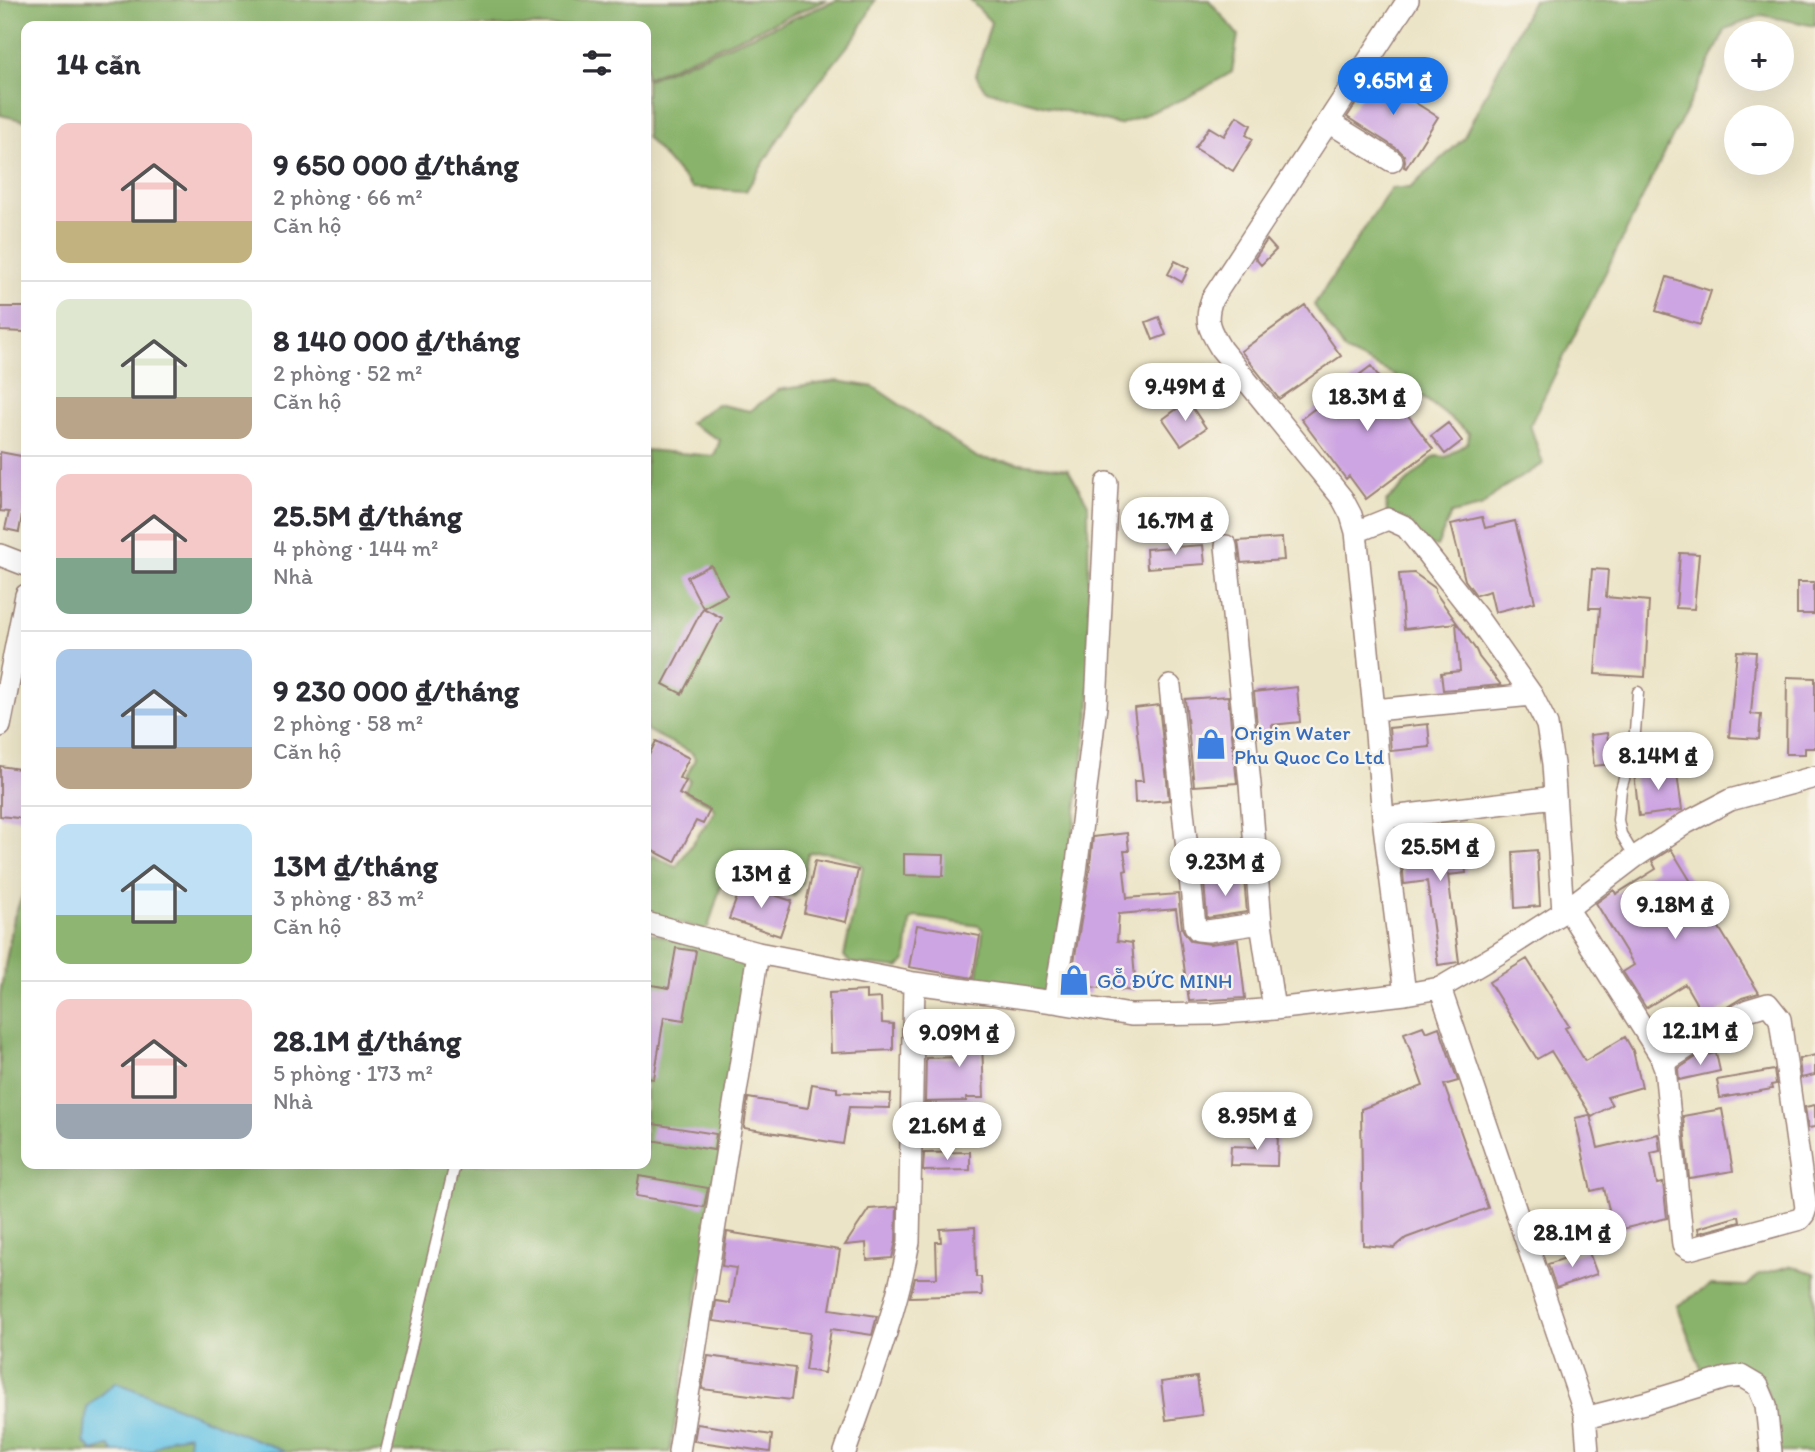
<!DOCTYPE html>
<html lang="vi">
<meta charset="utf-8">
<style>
body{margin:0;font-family:Itim,sans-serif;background:#f7f7f7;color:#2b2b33;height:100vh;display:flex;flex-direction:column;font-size:26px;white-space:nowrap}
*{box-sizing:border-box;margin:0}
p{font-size:23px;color:#7c7c81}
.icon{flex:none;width:38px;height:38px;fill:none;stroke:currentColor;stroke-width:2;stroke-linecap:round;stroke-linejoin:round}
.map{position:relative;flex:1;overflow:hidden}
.sheet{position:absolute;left:21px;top:21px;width:630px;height:1148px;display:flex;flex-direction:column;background:#fff;border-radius:14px;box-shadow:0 7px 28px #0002}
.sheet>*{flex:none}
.fabs{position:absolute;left:1724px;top:21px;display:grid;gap:14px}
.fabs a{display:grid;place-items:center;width:70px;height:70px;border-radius:50%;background:#fff;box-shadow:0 7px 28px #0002;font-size:35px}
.price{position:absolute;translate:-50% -60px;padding:0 16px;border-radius:24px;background:#fff;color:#222;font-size:23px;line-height:46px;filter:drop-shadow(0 2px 4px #0008)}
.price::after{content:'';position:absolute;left:50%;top:42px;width:21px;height:16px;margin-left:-10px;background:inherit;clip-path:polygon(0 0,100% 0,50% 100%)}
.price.on{background:#1a73e8;color:#fff}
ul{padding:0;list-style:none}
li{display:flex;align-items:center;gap:21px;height:175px;padding:0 35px}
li+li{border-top:2px solid #e1e1e2}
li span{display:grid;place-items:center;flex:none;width:196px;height:140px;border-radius:14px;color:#555}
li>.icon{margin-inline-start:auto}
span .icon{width:84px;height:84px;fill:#fffc;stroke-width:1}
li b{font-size:30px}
h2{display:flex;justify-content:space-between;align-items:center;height:84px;padding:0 35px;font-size:30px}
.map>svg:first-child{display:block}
.forest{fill:#89b36b;stroke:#6a694b;stroke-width:2}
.water{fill:#68c4e6;stroke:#597288;stroke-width:2}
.building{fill:#cda5e2}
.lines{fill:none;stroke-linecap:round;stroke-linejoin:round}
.lane-casing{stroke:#9b8278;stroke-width:13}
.street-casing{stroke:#9b8278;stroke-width:24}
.lane{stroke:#fff;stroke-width:10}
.street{stroke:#fff;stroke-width:21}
.labels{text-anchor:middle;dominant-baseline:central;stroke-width:5;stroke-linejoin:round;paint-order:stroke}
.shop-label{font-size:21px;fill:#366cbe;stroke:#f7f3e8;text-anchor:start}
</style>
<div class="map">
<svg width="1815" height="1452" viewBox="0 0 1815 1452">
<rect width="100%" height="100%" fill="#f7f3e8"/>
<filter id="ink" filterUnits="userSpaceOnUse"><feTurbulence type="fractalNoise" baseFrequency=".0143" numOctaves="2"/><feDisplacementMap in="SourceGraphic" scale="14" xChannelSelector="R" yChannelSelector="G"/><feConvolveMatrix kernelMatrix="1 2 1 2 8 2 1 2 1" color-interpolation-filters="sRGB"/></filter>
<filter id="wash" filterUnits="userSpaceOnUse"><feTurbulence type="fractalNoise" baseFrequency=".00686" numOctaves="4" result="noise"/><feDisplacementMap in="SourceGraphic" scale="28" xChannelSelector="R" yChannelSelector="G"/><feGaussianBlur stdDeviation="1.57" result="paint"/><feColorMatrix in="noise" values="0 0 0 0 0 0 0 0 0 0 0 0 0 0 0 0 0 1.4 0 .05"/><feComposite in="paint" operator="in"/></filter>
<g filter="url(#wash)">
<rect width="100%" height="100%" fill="#ece4c6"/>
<path class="forest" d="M0 0H827L646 78V26H26V121L0 115Z
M837 0H875L858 33 796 111 746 191 692 188 646 137V80Z
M970 0H1209L1238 35 1232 72 1186 98 1119 125 985 90 976 75 991 22Z
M1533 0H1815V26L1762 15 1726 29 1530 425 1543 464 1501 489 1481 507 1451 514 1437 546 1429 545 1387 513 1386 502 1435 456 1446 457 1468 442 1469 433 1393 374 1346 352 1314 305 1391 188H1410L1463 139Z
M837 381 874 387 978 458 1068 469 1088 504 1090 705 1052 993 981 985 977 980 983 930 979 926 916 917 910 921 906 960 899 968 850 963 844 956 863 866C853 857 820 848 808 854L802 883 794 896 749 881 752 864C745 856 736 858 728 862L708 928 703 929 646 914V868L652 855 676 867 715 811 711 805 684 792 690 780 686 777 695 759 692 753 646 730V450L714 456 720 440 689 423 717 404 750 411 778 390Z
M26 886V1164H646V932L732 953 746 963 714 1195 670 1452H0V994L14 917Z
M1791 1266 1815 1273V1452H1777L1767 1389 1703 1374 1677 1306 1711 1285 1747 1286 1760 1274Z"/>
<path class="water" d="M116 1382 286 1452H201L188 1448 189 1435 171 1438 149 1452H114L109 1446 93 1451 84 1442 87 1407Z"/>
<g id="blocks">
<path class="building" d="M1382 75 1400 87 1397 91 1438 117 1406 168 1404 167 1405 161 1404 155 1399 150 1347 117 1371 81 1376 84Z
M1237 116 1251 125 1246 135 1253 139 1233 171 1195 148 1209 127 1224 136Z
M1267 240 1276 250 1261 265 1255 258Z
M1175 261 1189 268 1182 282 1168 274Z
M1667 277 1711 291 1700 325 1656 311Z
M1305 305 1341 356 1279 399 1241 351Z
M0 307H26V332L0 331Z
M1159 317 1166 335 1153 340 1146 322Z
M1371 366 1433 449 1366 499 1349 476 1346 479 1301 419Z
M1188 401 1206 428 1181 445 1163 419Z
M1448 423 1462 441 1445 454 1431 436Z
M0 452 26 457V516L22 515 19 532 5 529 9 512 0 511Z
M1482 517 1485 528 1515 521 1535 602 1495 612 1490 591 1476 595 1465 580 1451 524Z
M1282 538 1284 560 1241 563 1238 541Z
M1203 545 1205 564 1147 568 1146 549Z
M1680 553 1699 554 1694 609 1676 608Z
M711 565 727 595 703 608 687 577Z
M1592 569 1608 570 1606 597 1649 601 1645 677 1595 674 1600 608H1589Z
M1414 573 1435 588V592L1476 650 1479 657 1501 685 1443 690 1441 673 1460 671 1456 623 1404 629 1399 574Z
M1797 582H1814V614H1797Z
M703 608 722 618 682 694 663 684Z
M1737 651 1756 652 1751 714 1761 715 1759 739 1729 737Z
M1787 677 1815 678V748H1805V754H1786Z
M1297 687 1300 722 1272 725 1273 735 1258 737 1254 692Z
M1228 696 1237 783 1194 786 1185 699Z
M1159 705 1169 800 1135 803 1134 781H1143L1134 708Z
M1428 724 1430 747 1391 751 1389 728Z
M1607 733 1611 764 1594 766 1590 735Z
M656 741 689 758 679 778 686 781 679 794 710 810 703 824 696 821 675 862 646 847V761Z
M0 766 26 770V819L0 816Z
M1676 767 1682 810 1639 816 1634 773Z
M1460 824 1466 873 1448 875 1459 962 1438 965 1427 881 1404 884 1402 860 1424 857 1421 829Z
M1127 833 1129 851H1124L1127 870 1124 871 1127 898 1178 894 1182 928 1185 934 1191 941 1210 944 1238 940 1245 998 1189 1001 1176 909 1119 914 1117 941 1132 943 1136 991 1090 987V994L1069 991 1089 874 1093 837Z
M1671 849 1759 993 1742 998 1706 1020 1685 984 1646 1008 1623 972 1634 965 1596 903 1614 890 1616 894 1656 869 1652 861Z
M1537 850 1540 906 1515 908 1513 852Z
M904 854 944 855 943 876 904 875Z
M815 861 858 870 846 922 804 913Z
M1244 879 1247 912 1207 918 1204 883Z
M742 884 792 901 780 936 729 919Z
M917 925 980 936 973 978 909 967Z
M676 948 696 951 684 1020 664 1017 654 1079 646 1078V984L669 988Z
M1527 959 1569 1026 1565 1028 1585 1061 1625 1037 1633 1051 1642 1087 1607 1097 1612 1105 1592 1117 1551 1051 1537 1059 1489 982Z
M866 991V999L881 998 882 1023 893 1024V1050L831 1053 829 993Z
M981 1012 984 1098H966V1101L925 1102 926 1058 965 1057 964 1013Z
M1423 1026 1426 1032 1439 1027 1458 1081 1444 1085 1488 1208 1406 1238 1394 1248 1363 1245 1361 1109 1423 1086 1404 1033Z
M1716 1053 1720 1071 1679 1080 1678 1069 1696 1057Z
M1815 1055V1075L1801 1078 1799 1059Z
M1774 1070 1776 1084 1771 1085 1772 1089 1720 1098 1717 1080Z
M812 1084 837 1088V1092L891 1094 890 1108 849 1107 843 1144 744 1128 748 1098 808 1108Z
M1815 1105V1127L1808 1128 1805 1107Z
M1722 1109 1733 1171 1689 1178 1683 1116Z
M1590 1115 1598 1148 1658 1134 1660 1151 1651 1153 1657 1184 1663 1183 1667 1218 1614 1231 1604 1188 1591 1191 1575 1118Z
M653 1124 716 1134 714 1150 650 1140Z
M1257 1131 1278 1132 1277 1166 1230 1165 1231 1146 1256 1147Z
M970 1152V1170L923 1171 924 1153Z
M639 1176 708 1188 704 1207 636 1196Z
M897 1207 896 1241 892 1258 867 1260 866 1243 845 1245 869 1209Z
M1739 1216 1740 1222 1699 1233 1698 1228Z
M975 1227 976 1277H981L982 1295 910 1297 915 1278H937L936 1242H941L940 1229Z
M727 1232 840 1250 830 1309 877 1316 872 1335 831 1329 824 1373 805 1370 810 1333 713 1321 716 1301 730 1303 736 1268 722 1266Z
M1588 1250 1597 1274 1556 1288 1548 1264Z
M708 1356 795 1368 791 1400 702 1389Z
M1197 1377 1202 1415 1166 1420 1161 1382Z
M697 1424 772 1435 770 1452 694 1441Z"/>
</g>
</g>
<g filter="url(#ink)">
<use href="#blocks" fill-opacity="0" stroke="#9b8278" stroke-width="2"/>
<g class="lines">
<defs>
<path id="lane" d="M1635 857 1621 834 1618 820 1621 789 1634 745 1638 692
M386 1452 455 1164"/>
<path id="street" d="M1329 122 1392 161
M1356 532 1388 519 1406 527 1477 617 1532 695 1547 725 1553 764 1563 912
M1226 546 1250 784 1261 923 1274 1009
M0 555 26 565
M1170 686 1195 926 1198 930 1208 931 1261 923
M1374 710 1532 695
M0 726 26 595
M1383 818 1555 797
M1567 908 1660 1055 1665 1068 1683 1245 1689 1249 1800 1219 1804 1214 1806 1208 1780 1019 1768 1004 1748 1010 1732 1019 1663 1063
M646 923 758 953 914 983 1054 1002 1131 1015 1213 1014 1274 1009 1405 994 1440 988 1498 954 1563 912 1635 857 1686 823 1730 800 1815 777
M1440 988 1585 1414 1588 1452
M1405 994 1383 818 1374 710 1356 532 1351 515 1342 498 1221 349C1209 329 1204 321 1212 299L1408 0
M1054 1002 1076 872 1096 706 1107 483
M1585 1418 1648 1402 1726 1378 1741 1376 1758 1386 1766 1405 1771 1452
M679 1452 758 953
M845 1452C869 1383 896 1314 909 1242L914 983"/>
</defs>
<use href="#lane" class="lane-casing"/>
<use href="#street" class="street-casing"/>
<use href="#lane" class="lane"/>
<use href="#street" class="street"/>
</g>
</g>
<defs>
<symbol id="shop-bare" viewBox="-9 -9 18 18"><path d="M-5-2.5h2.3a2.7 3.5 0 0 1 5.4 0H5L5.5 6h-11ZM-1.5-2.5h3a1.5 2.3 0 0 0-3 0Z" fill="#3f7fe0" stroke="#f7f3e8" stroke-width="2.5" paint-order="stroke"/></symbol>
</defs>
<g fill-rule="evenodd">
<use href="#shop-bare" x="1189" y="722" width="44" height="44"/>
<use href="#shop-bare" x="1052" y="958" width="44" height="44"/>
</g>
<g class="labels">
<g class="shop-label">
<text x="1234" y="732">Origin Water<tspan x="1234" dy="24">Phu Quoc Co Ltd</tspan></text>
<text x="1097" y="980">GỖ ĐỨC MINH</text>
</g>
</g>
</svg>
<div class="fabs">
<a>+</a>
<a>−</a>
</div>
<b class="price on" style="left:1393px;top:117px">9.65M ₫</b>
<b class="price" style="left:1185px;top:423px">9.49M ₫</b>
<b class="price" style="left:1367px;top:433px">18.3M ₫</b>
<b class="price" style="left:1175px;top:557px">16.7M ₫</b>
<b class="price" style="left:1658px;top:792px">8.14M ₫</b>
<b class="price" style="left:1440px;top:883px">25.5M ₫</b>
<b class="price" style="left:1225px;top:898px">9.23M ₫</b>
<b class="price" style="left:761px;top:910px">13M ₫</b>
<b class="price" style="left:1675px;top:941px">9.18M ₫</b>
<b class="price" style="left:1700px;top:1067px">12.1M ₫</b>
<b class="price" style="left:959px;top:1069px">9.09M ₫</b>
<b class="price" style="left:1257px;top:1152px">8.95M ₫</b>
<b class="price" style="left:947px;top:1162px">21.6M ₫</b>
<b class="price" style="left:1572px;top:1269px">28.1M ₫</b>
<section class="sheet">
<h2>14 căn<svg class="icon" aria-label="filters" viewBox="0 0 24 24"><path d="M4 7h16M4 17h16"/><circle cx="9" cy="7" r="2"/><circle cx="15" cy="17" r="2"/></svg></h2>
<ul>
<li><span style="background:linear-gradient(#f6c9c9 70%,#c2b280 0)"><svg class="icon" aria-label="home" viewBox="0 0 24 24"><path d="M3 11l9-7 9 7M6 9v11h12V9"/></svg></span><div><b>9 650 000 ₫/tháng</b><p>2 phòng · 66 m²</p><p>Căn hộ</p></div></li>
<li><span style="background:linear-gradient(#dfe7d0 70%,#b9a48a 0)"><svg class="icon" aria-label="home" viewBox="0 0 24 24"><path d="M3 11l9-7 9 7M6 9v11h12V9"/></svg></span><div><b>8 140 000 ₫/tháng</b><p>2 phòng · 52 m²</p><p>Căn hộ</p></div></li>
<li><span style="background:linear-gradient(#f6c9c9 60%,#7fa58c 0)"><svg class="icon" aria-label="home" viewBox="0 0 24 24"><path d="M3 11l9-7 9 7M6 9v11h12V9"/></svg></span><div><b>25.5M ₫/tháng</b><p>4 phòng · 144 m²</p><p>Nhà</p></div></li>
<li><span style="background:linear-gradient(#a9c7e8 70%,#b9a48a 0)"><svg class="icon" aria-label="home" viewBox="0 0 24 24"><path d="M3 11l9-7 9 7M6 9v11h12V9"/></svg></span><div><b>9 230 000 ₫/tháng</b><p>2 phòng · 58 m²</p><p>Căn hộ</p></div></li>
<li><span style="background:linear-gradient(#bfe0f5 65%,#8fb573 0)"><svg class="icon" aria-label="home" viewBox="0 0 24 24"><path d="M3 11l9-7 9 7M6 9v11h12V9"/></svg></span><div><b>13M ₫/tháng</b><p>3 phòng · 83 m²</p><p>Căn hộ</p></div></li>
<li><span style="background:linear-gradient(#f6c9c9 75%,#9aa5b1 0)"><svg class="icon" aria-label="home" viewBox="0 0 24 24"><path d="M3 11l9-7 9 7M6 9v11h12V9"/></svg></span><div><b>28.1M ₫/tháng</b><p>5 phòng · 173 m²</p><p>Nhà</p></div></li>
</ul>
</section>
</div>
